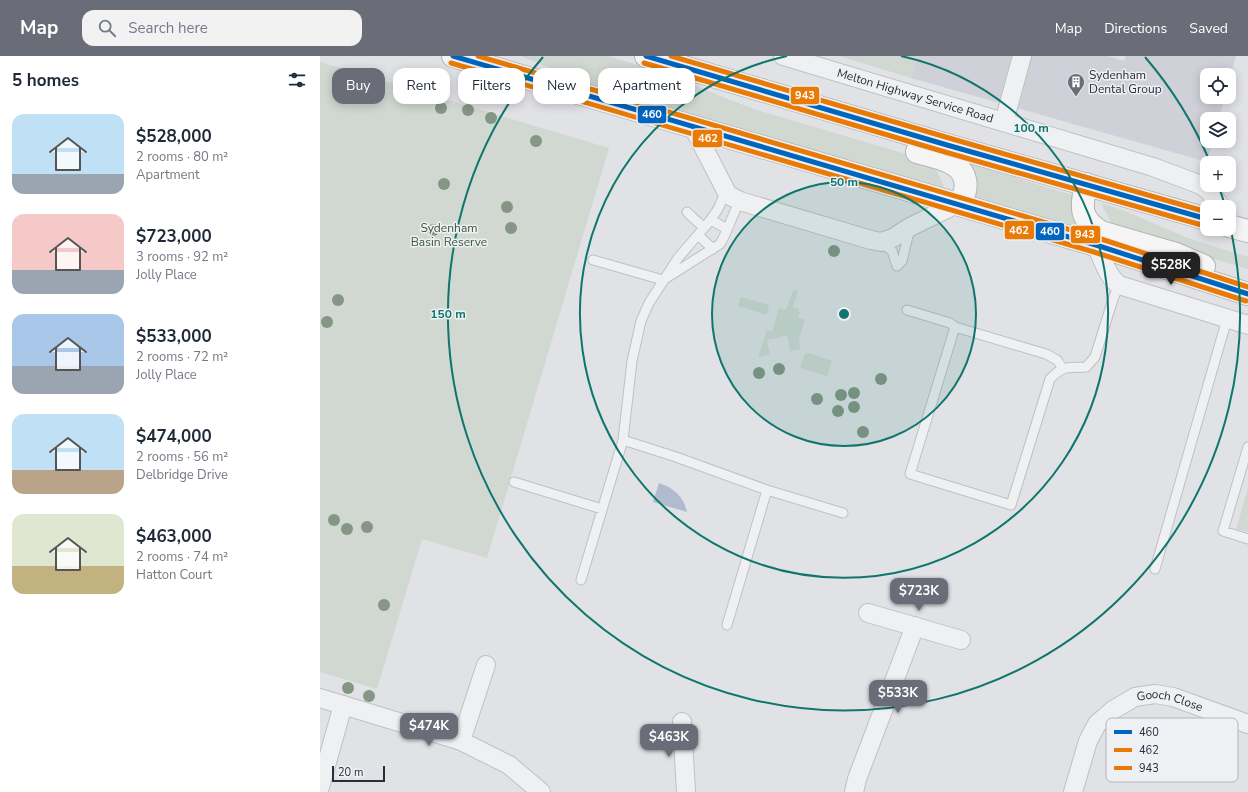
<!DOCTYPE html>
<meta charset="utf-8">
<style>
body{margin:0;font-family:"Nunito Sans",sans-serif;background:#f2f2f3;color:#1f2937;height:100vh;display:flex;flex-direction:column;font-size:15px;white-space:nowrap}
*{box-sizing:border-box;margin:0}
p{font-size:13px;color:#747a83}
.icon{flex:none;width:22px;height:22px;fill:none;stroke:currentColor;stroke-width:2;stroke-linecap:round;stroke-linejoin:round}
.map{position:relative;flex:1;overflow:hidden}
.side{display:flex;flex-direction:column;background:#fff;width:320px}
.side>*{flex:none}
.banner{position:absolute;left:12px;top:12px;width:380px;height:36px;display:flex;gap:8px}
.buttons{position:absolute;left:880px;top:12px;display:grid;gap:8px}
.buttons a{display:grid;place-items:center;width:36px;height:36px;border-radius:8px;background:#fff;box-shadow:0 2px 10px #0003;font-size:20px}
.scale{position:absolute;left:12px;bottom:10px;width:53px;box-sizing:border-box;padding-left:4px;border:2px solid #2a2d3c;border-top:0;font-size:11px;line-height:14px;white-space:nowrap;color:#2a2d3c;-webkit-text-stroke:3px #eef0f4;paint-order:stroke}
.price{position:absolute;translate:-50% -34px;padding:0 9px;border-radius:8px;background:#6a6c77;color:#fff;font-size:13px;line-height:26px;filter:drop-shadow(0 1px 2px #0008)}
.price::after{content:'';position:absolute;left:50%;top:24px;width:12px;height:9px;margin-left:-6px;background:inherit;clip-path:polygon(0 0,100% 0,50% 100%)}
.price.current{background:#222;color:#fff}
ul{padding:0;list-style:none}
li{display:flex;align-items:center;gap:12px;height:100px;padding:0 12px}
li span{display:grid;place-items:center;flex:none;width:112px;height:80px;border-radius:12px;color:#555}
li>.icon{margin-inline-start:auto}
span .icon{width:48px;height:48px;fill:#fffc;stroke-width:1}
li b{font-size:17px}
h2{display:flex;justify-content:space-between;align-items:center;height:48px;padding:0 12px;font-size:17px}
.pill{padding:0 14px;border-radius:12px;background:#fff;box-shadow:0 2px 10px #0003;font-size:14px;line-height:36px}
.pill.current{background:#6a6c77;color:#fff}
header{display:flex;align-items:center;gap:24px;box-sizing:border-box;height:56px;padding:0 20px;background:#6a6c77;color:#fff}
header strong{font-size:19px}
nav{display:flex;gap:22px;margin-inline-start:auto;font-size:14px}
.search{width:280px;height:36px;background:#f2f2f3;display:flex;align-items:center;gap:10px;box-sizing:border-box;padding:0 14px;border-radius:12px;color:#747a83;font-size:15px}
main{display:flex;flex:1;min-height:0}
.map>svg:first-child{display:block}
.built{fill:#d0d1d8}
.green{fill:#d0d8d1}
.water{fill:#b2bbcd}
.lines{fill:none;stroke-linecap:round;stroke-linejoin:round}
.lane-casing{stroke:#bfc0c3;stroke-width:11}
.street-casing{stroke:#bfc0c3;stroke-width:20}
.highway-casing{stroke:#b3b5b9;stroke-width:24}
.lane{stroke:#eff0f2;stroke-width:9}
.street{stroke:#eff0f2;stroke-width:18}
.highway{stroke:#f5f5f5;stroke-width:22}
.bus-1-casing{stroke:#eef0f4;stroke-width:8}
.bus-2-casing{stroke:#eef0f4;stroke-width:8}
.bus-3-casing{stroke:#eef0f4;stroke-width:8}
.bus-1{stroke:#0065bd;stroke-width:5}
.bus-2{stroke:#ea7a06;stroke-width:5}
.bus-3{stroke:#ea7a06;stroke-width:5}
.tree{fill:#859586}
.ring{fill:none;stroke:#0f766e;stroke-width:2}
.labels{text-anchor:middle;dominant-baseline:central;stroke-width:3;stroke-linejoin:round;paint-order:stroke}
.poi-label{font-size:12px;fill:#2a2d3c;stroke:#eef0f4;text-anchor:start}
.street-label{font-size:12px;fill:#2a2d3c;stroke:#eef0f4}
.park-label{font-size:12px;fill:#395639;stroke:#eef0f4}
.key{fill:#eef0f4;stroke:#b3b6bd;stroke-width:1}
.key-label{font-size:11px;fill:#2a2d3c}
.centre{fill:#0f766e;stroke:#eef0f4;stroke-width:2}
.ring-label{font-size:12px;text-anchor:middle;font-weight:bold;fill:#0f766e;stroke:#eef0f4;stroke-width:3;stroke-linejoin:round;paint-order:stroke}
.line-badge{stroke:#eef0f4;stroke-width:1.5}
.badge-label{font-size:11px;text-anchor:middle;font-weight:bold;fill:#fff}
</style>
<header>
<strong>Map</strong>
<div class="search"><svg class="icon" aria-label="search" viewBox="0 0 24 24"><circle cx="10" cy="10" r="6"/><path d="M15 15l6 6"/></svg>Search here</div>
<nav><a>Map</a><a>Directions</a><a>Saved</a></nav>
</header>
<main>
<section class="side">
<h2>5 homes<svg class="icon" aria-label="filters" viewBox="0 0 24 24"><path d="M4 7h16M4 17h16"/><circle cx="9" cy="7" r="2"/><circle cx="15" cy="17" r="2"/></svg></h2>
<ul>
<li><span style="background:linear-gradient(#bfe0f5 75%,#9aa5b1 0)"><svg class="icon" aria-label="home" viewBox="0 0 24 24"><path d="M3 11l9-7 9 7M6 9v11h12V9"/></svg></span><div><b>$528,000</b><p>2 rooms · 80 m²</p><p>Apartment</p></div></li>
<li><span style="background:linear-gradient(#f6c9c9 70%,#9aa5b1 0)"><svg class="icon" aria-label="home" viewBox="0 0 24 24"><path d="M3 11l9-7 9 7M6 9v11h12V9"/></svg></span><div><b>$723,000</b><p>3 rooms · 92 m²</p><p>Jolly Place</p></div></li>
<li><span style="background:linear-gradient(#a9c7e8 65%,#9aa5b1 0)"><svg class="icon" aria-label="home" viewBox="0 0 24 24"><path d="M3 11l9-7 9 7M6 9v11h12V9"/></svg></span><div><b>$533,000</b><p>2 rooms · 72 m²</p><p>Jolly Place</p></div></li>
<li><span style="background:linear-gradient(#bfe0f5 70%,#b9a48a 0)"><svg class="icon" aria-label="home" viewBox="0 0 24 24"><path d="M3 11l9-7 9 7M6 9v11h12V9"/></svg></span><div><b>$474,000</b><p>2 rooms · 56 m²</p><p>Delbridge Drive</p></div></li>
<li><span style="background:linear-gradient(#dfe7d0 65%,#c2b280 0)"><svg class="icon" aria-label="home" viewBox="0 0 24 24"><path d="M3 11l9-7 9 7M6 9v11h12V9"/></svg></span><div><b>$463,000</b><p>2 rooms · 74 m²</p><p>Hatton Court</p></div></li>
</ul>
</section>
<div class="map">
<svg width="928" height="736" viewBox="0 0 928 736">
<rect width="100%" height="100%" fill="#e1e2e5"/>
<path class="built" d="M598 0H788L804 5 806 0H916L909 25V19H887V41H905L899 63H887V85H893L887 106 591 22Z"/>
<path class="green" d="M201 0H289L355 21 410 44 440 55 613 106 626 135 293 36 261 25Z
M519 0H598L591 22Z
M0 6 289 92 167 502 102 483 57 633 0 616Z
M647 108 665 112 755 140 760 170H748L653 142Z
M781 147 805 155 868 182 928 201V213L795 174Z
M473 234 478 235 473 251 479 253 478 255 480 256 478 262 485 264 479 282 480 293 470 295 468 282 464 279 462 281 447 284 450 299 438 301 447 274 452 276 459 252 466 254Z
M421 241 449 249 447 259 418 250Z
M489 297 512 305 507 320 480 312 485 298Z
M928 432V476L916 473Z"/>
<path class="water" d="M339 427C354 432 364 441 367 456L333 446Z"/>
<g class="lines">
<defs>
<path id="lane" d="M367 156 384 172
M391 164 407 173
M378 179 393 193
M561 186 572 195 577 210
M273 204 343 224 400 188C408 175 412 159 420 145
M577 210 582 205 590 172
M587 254 630 267 635 271
M743 313 737 304 726 298 635 271 590 418 691 449 730 323C743 309 748 312 766 311L775 301 793 243 799 229
M303 384 356 401 447 434 523 457
M928 391 903 475 928 483
M194 426 282 453
M835 513 907 263
M261 524 303 384 312 305 321 265 329 247 358 202 389 166 398 153 406 135
M407 569 447 434"/>
<g id="street">
<path id="s1" d="M463 0 833 111 881 129 889 135 901 151"/>
<path d="M684 66 702 0"/>
<path d="M373 71 406 135 408 139 420 145 551 184 561 186 573 182 590 171 637 148"/>
<path d="M776 189C782 202 787 220 799 229L928 269"/>
<path d="M548 557 641 584"/>
<path d="M0 642 141 685 189 709 221 736"/>
<path d="M362 666 366 736"/>
<path d="M141 685 166 609"/>
<path d="M0 731 23 649"/>
<path d="M534 736 537 723 595 570"/>
<path id="s2" d="M753 736 768 685 777 668 793 654 815 641 835 638 853 641 928 668"/>
</g>
<path id="highway" d="M133 0 776 189 928 238
M326 0 627 89 887 163
M597 96C609 99 623 102 633 108 648 117 650 136 637 148
M766 128C761 150 759 163 781 176L856 198 884 210
M909 170 928 175"/>
</defs>
<use href="#lane" class="lane-casing"/>
<use href="#street" class="street-casing"/>
<use href="#highway" class="highway-casing"/>
<use href="#lane" class="lane"/>
<use href="#street" class="street"/>
<use href="#highway" class="highway"/>
<defs>
<path id="bus-1" d="M133 0 776 189 928 238
M326 0 627 89 887 163"/>
<path id="bus-2" d="M131 7 774 196 926 245
M324 7 625 96 885 170"/>
<path id="bus-3" d="M158 0 778 182 928 231
M351 0 629 82 887 156"/>
</defs>
<use href="#bus-1" class="bus-1-casing"/>
<use href="#bus-2" class="bus-2-casing"/>
<use href="#bus-3" class="bus-3-casing"/>
<use href="#bus-1" class="bus-1"/>
<use href="#bus-2" class="bus-2"/>
<use href="#bus-3" class="bus-3"/>
</g>
<g class="tree">
<circle cx="45" cy="34" r="6"/>
<circle cx="121" cy="52" r="6"/>
<circle cx="148" cy="54" r="6"/>
<circle cx="171" cy="62" r="6"/>
<circle cx="216" cy="85" r="6"/>
<circle cx="124" cy="128" r="6"/>
<circle cx="187" cy="151" r="6"/>
<circle cx="191" cy="172" r="6"/>
<circle cx="113" cy="174" r="6"/>
<circle cx="514" cy="195" r="6"/>
<circle cx="18" cy="244" r="6"/>
<circle cx="7" cy="266" r="6"/>
<circle cx="459" cy="313" r="6"/>
<circle cx="439" cy="317" r="6"/>
<circle cx="561" cy="323" r="6"/>
<circle cx="534" cy="337" r="6"/>
<circle cx="521" cy="339" r="6"/>
<circle cx="497" cy="343" r="6"/>
<circle cx="534" cy="351" r="6"/>
<circle cx="518" cy="355" r="6"/>
<circle cx="543" cy="376" r="6"/>
<circle cx="14" cy="464" r="6"/>
<circle cx="47" cy="471" r="6"/>
<circle cx="27" cy="473" r="6"/>
<circle cx="64" cy="549" r="6"/>
<circle cx="28" cy="632" r="6"/>
<circle cx="49" cy="640" r="6"/>
</g>
<circle cx="524" cy="258" r="132" fill="#0f766e" fill-opacity=".12"/>
<g class="ring">
<circle cx="524" cy="258" r="132"/>
<path d="M581 0A264 264 0 1 1 467 0"/>
<path d="M825 1A396 396 0 0 1 890 106M898 129A396 396 0 0 1 905 149M909 166A396 396 0 1 1 223 1"/>
</g>
<defs>
<symbol id="building-pin" viewBox="-11 -11 22 30"><path d="M0 17L-7.5 6A9.5 9.5 0 1 1 7.5 6Z" fill="#6a6c77" stroke="#eef0f4"/><path d="M-4-6H4V6H1V3H-1V6H-4ZM-2.5-4.3h1.7v1.8h-1.7ZM.8-4.3h1.7v1.8H.8ZM-2.5-1h1.7V.8h-1.7ZM.8-1h1.7V.8H.8Z" fill="#fff"/></symbol>
</defs>
<g fill-rule="evenodd">
<use href="#building-pin" x="746" y="16" width="20" height="27"/>
</g>
<g class="labels">
<g class="poi-label">
<text x="769" y="19">Sydenham<tspan x="769" dy="14">Dental Group</tspan></text>
</g>
<g class="street-label">
<text stroke="none"><textPath href="#s1" startOffset="138">Melton Highway Service Road</textPath></text>
<text stroke="none"><textPath href="#s2" startOffset="155">Gooch Close</textPath></text>
</g>
<g class="park-label">
<text x="129" y="172">Sydenham<tspan x="129" dy="14">Basin Reserve</tspan></text>
</g>
</g>
<rect x="786" y="662" width="132" height="64" rx="6" class="key"/>
<rect x="794" y="674" width="18" height="4" fill="#0065bd"/>
<rect x="794" y="692" width="18" height="4" fill="#ea7a06"/>
<rect x="794" y="710" width="18" height="4" fill="#ea7a06"/>
<g class="key-label">
<text x="819" y="680">460</text>
<text x="819" y="698">462</text>
<text x="819" y="716">943</text>
</g>
<circle cx="524" cy="258" r="6" class="centre"/>
<g class="ring-label">
<text x="711" y="76">100 m</text>
<text x="524" y="130">50 m</text>
<text x="128" y="262">150 m</text>
</g>
<g class="line-badge">
<rect x="470" y="30" width="30" height="19" rx="4" fill="#ea7a06"/>
<rect x="317" y="49" width="30" height="19" rx="4" fill="#0065bd"/>
<rect x="372" y="73" width="31" height="19" rx="4" fill="#ea7a06"/>
<rect x="684" y="164" width="31" height="20" rx="4" fill="#ea7a06"/>
<rect x="715" y="166" width="30" height="19" rx="4" fill="#0065bd"/>
<rect x="750" y="169" width="31" height="19" rx="4" fill="#ea7a06"/>
</g>
<g class="badge-label">
<text x="485" y="43">943</text>
<text x="332" y="62">460</text>
<text x="388" y="86">462</text>
<text x="699" y="178">462</text>
<text x="730" y="179">460</text>
<text x="765" y="182">943</text>
</g>
</svg>
<div class="buttons">
<a><svg class="icon" aria-label="locate" viewBox="0 0 24 24"><circle cx="12" cy="12" r="6"/><path d="M12 2v4M12 18v4M2 12h4M18 12h4"/></svg></a>
<a><svg class="icon" aria-label="layers" viewBox="0 0 24 24"><path d="M12 4l9 5-9 5-9-5zM3 14l9 5 9-5"/></svg></a>
<a>+</a>
<a>−</a>
</div>
<div class="scale">20 m</div>
<b class="price current" style="left:851px;top:230px">$528K</b>
<b class="price" style="left:599px;top:556px">$723K</b>
<b class="price" style="left:578px;top:658px">$533K</b>
<b class="price" style="left:109px;top:691px">$474K</b>
<b class="price" style="left:349px;top:702px">$463K</b>
<div class="banner">
<a class="pill current">Buy</a>
<a class="pill">Rent</a>
<a class="pill">Filters</a>
<a class="pill">New</a>
<a class="pill">Apartment</a>
</div>
</div>
</main>
